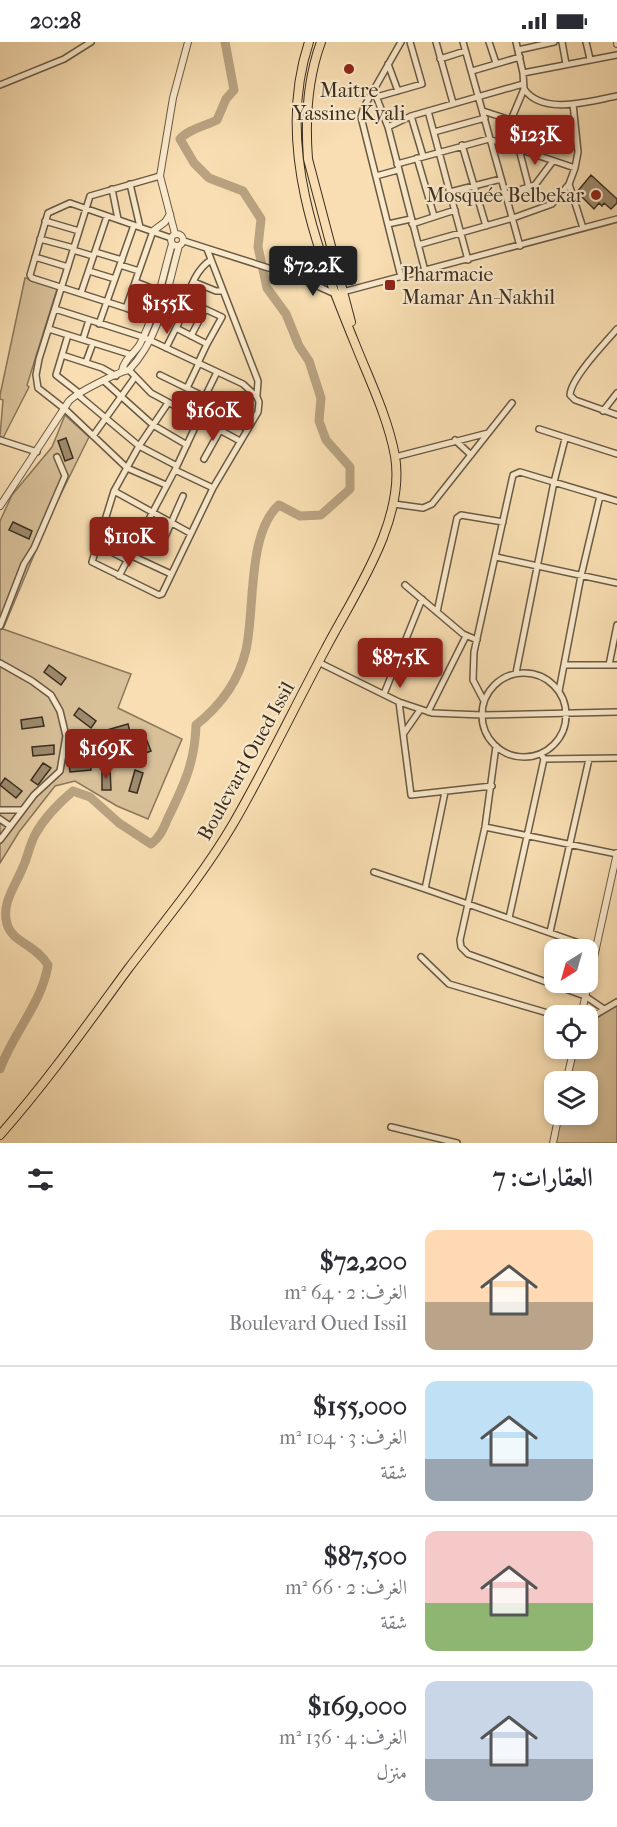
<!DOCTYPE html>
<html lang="ar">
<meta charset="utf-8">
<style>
body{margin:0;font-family:"IM FELL French Canon",Amiri,serif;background:#f7f7f7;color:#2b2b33;direction:rtl;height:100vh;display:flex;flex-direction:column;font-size:22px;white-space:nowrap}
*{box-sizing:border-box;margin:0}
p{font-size:20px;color:#7c7c81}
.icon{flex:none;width:33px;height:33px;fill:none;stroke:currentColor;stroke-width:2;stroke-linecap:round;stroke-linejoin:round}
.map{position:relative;height:1101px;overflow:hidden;direction:ltr}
.side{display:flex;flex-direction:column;background:#fff;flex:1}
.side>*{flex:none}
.needle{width:39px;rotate:217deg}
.controls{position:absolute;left:544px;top:897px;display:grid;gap:12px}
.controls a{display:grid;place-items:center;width:54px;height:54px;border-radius:12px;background:#fff;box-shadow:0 3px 9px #0003;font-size:30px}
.price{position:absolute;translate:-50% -51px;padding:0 14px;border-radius:6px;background:#8f2418;color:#fff;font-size:20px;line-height:39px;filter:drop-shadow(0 2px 3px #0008)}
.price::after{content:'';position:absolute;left:50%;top:36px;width:18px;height:14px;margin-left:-9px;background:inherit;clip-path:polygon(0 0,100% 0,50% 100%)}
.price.active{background:#222;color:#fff}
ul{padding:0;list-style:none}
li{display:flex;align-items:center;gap:18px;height:150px;padding:0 24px}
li+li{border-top:2px solid #e1e1e2}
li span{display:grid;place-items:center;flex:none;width:168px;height:120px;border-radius:12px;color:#555}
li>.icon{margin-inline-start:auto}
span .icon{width:72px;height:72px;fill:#fffc;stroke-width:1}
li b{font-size:26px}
h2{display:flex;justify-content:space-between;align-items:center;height:72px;padding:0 24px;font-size:26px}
.status{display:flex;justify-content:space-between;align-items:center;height:42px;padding:0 30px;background:#fff;direction:ltr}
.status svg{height:16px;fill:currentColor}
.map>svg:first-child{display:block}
.green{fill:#d8c099;stroke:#8a775c;stroke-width:1.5}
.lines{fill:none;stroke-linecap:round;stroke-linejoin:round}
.river{stroke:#b8a280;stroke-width:9}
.building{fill:#9d8a6c;stroke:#3b2e20;stroke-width:1.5}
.minor-casing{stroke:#6a5a44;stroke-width:8}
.tertiary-casing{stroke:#6a5a44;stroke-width:8}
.primary-casing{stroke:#3b2e20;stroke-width:10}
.minor{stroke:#faeacd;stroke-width:5}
.tertiary{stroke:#faeacd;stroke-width:6}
.primary{stroke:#f8deb2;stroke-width:8}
.poi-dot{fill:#8f2418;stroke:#faeacd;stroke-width:2}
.labels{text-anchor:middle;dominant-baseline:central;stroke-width:4.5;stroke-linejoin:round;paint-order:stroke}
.poi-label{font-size:20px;fill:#3b2e20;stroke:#faeacd}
.street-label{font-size:20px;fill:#3b2e20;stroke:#faeacd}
</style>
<div class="status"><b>20:28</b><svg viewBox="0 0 49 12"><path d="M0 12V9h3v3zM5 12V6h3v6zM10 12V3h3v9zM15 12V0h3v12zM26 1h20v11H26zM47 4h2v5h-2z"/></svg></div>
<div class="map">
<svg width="617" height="1101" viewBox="0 0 617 1101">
<rect width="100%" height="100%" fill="#f8deb2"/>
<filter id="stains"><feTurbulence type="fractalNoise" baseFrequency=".00333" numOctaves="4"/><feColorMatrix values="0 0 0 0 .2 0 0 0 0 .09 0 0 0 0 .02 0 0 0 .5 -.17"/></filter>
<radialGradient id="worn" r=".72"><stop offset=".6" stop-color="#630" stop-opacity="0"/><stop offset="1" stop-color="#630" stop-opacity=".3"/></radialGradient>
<path class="green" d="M25 236 58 244 27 343 29 345 3 396 0 394 3 358 0 357V353Z
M65 373 89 395 52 470 3 587 131 632 118 666 182 697 148 777 117 764 75 739 55 744 19 790 0 821V479L12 453 52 405Z
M617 961V1101H552L559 1073 588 1072V1040L567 1039 575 1007 588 1006V983Z"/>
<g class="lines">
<path class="river" d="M0 1027C13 991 42 961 48 923 36 903 12 900 7 882 1 861 16 843 23 825 28 814 30 801 36 791 45 775 59 761 73 749L90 755 119 781 151 802C161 794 163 787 168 776 184 743 195 720 196 683 220 664 239 638 246 608 255 569 247 490 279 463L300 474 321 473 350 447V425L326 398 319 379 321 356 309 319 299 304 286 272 267 246 258 205 261 177 243 149 209 136 194 121 180 97C189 87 205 84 217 78L226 57 234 48 225 0"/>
</g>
<path class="building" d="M591 133 617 157V161L611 167 604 161 602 164 599 161 594 167 577 150Z
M66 396 73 416 65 419 58 399Z
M13 480 32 489 29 497 9 488Z
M49 623 66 636 61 643 44 630Z
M79 666 96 679 91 686 74 673Z
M42 675 44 684 22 687 21 678Z
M128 682 130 690 110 696 107 688Z
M143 689 151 709 143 712 135 692Z
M54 703V712L33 714 32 705Z
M90 719 91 728 70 730 69 721Z
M43 721 51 726 38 743 31 738Z
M102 727H110L111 748H102Z
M135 728 143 731 137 751 129 749Z
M5 736 22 749 16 756 0 743Z"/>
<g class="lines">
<defs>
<path id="minor" d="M401 0 364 65 361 75 401 235
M436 0 453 61
M463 0 520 204
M489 0 496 21
M516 0 523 31 524 47C543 74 590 59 617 54
M562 0 566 22
M586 0 590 17
M518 8 554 0
M440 17 465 9
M388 22 398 49
M472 29 520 15
M523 31 617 13
M0 43 64 17 91 0
M372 51 380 54 422 42 410 0
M376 54 388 85
M428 69 468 218
M483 69 577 100
M411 74 423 114
M511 78 524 47
M434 90 485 76
M462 103 486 184
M519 107 529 146
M531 111 539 88
M417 116 434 174
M397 122 489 97 575 126
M160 134 90 154 39 317 36 333 38 346 66 368 127 426 166 443
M376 134 398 128
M130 142 140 185
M569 142 583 186
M112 147 118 177
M450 150 501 137
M506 152 535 143 553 119
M45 179 79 189
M388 182 411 177
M412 182 455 168
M40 197 74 206
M184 199 300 236 335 252 617 177
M418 203 513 176 552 162 569 142 575 126 578 110 573 62
M207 207 258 339 257 353
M73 208 93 214
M95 210 122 218
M35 215 68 225
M120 223 139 229
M89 229 115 237
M425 229 388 85 411 74 523 42
M136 240 161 250
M194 240 216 249H223
M81 251 107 174
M168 253 189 261 176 286 207 302 198 321
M188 259 222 275 207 302
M188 260C188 245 199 225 211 218
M126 266 153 189
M55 267 143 295 243 342 257 355 259 360 258 370 213 446 162 552 159 553 92 520 114 449 139 404 168 361
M150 276 126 266 32 236 30 233 48 171 70 161 171 196
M99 282 134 183
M49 287 132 313
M617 287C605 301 571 336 570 353L575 358 617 373
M68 293 56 333 79 351
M191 294 205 267
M83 297 89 278
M166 306 176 286
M62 313 102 326 116 334
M86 320 93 301
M129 328 151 351 240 399
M160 333 205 355
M105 340 153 383 187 403
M187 346 199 321
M77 352 139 404 177 424
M603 369 617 351
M195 375 217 330
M227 375 247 387
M539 387 617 412
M93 394 135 335
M0 398 37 410
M455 398 471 413
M395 415 488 391
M204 417 232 367 207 352
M175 428 213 446
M114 449 190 491
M394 462 423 466 432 462 512 361
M98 503 127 518
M161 504 183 454
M496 515 617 541
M171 532 130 513 175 428 198 379
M119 534 128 517
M405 543 463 592 477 598
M437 570 457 476 461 473 503 480
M0 584 24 522 34 506 65 434 57 415
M318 620 399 660 432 671 482 673 617 670
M0 621 32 639 51 653 60 669 66 694 60 729 34 753 0 798
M565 623H617
M609 623 617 583
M516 631 554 440 565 397
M482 673a42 42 0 1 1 84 0a42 42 0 1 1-84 0Z
M559 649 581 534 600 454
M384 652 422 557
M484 659 473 638 474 610 513 433 520 430 617 459
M399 660 411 753 492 744
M428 670 466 594
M404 691 420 668
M66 704 88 697 115 709 118 713 124 712 125 708 119 704 115 709
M496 704 485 785 460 898 461 905 468 912 585 954 604 967
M544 717 617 716
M445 750 425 847 596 907
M0 768H21
M0 777 10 784
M485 785 617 812
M374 830 425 847
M509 876 544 717 541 712
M550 890 589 717
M421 915 449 942 558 974
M588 977 617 960
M391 1085 457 1101"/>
<path id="tertiary" d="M617 0V2
M153 189 165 180 170 172
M171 198a6 6 0 1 1 12 0a6 6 0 1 1-12 0Z
M175 192 160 134 173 56 188 0
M122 329C123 318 135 311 140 302 157 269 162 236 172 202
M0 464 69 359C78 350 118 330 129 328 161 295 167 246 179 204
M581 974 617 811
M566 1040 574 1006
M553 1101 559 1072"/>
<path id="primary" d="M321 0C307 38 305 77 308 117L351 280
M300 236 316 231 323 215
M0 1093C46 1041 87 983 128 927 164 880 203 833 233 782 266 725 294 666 325 608 354 552 406 479 395 414 388 376 370 339 356 304 317 209 275 102 309 0"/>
</defs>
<use href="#minor" class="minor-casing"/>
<use href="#tertiary" class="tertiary-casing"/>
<use href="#primary" class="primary-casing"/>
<use href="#minor" class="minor"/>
<use href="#tertiary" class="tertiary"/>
<use href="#primary" class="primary"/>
</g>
<g class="poi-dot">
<circle cx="349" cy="27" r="6"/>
<circle cx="596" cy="153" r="6"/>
<rect x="384" y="237" width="12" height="12" rx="3"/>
</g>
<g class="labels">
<g class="poi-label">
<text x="349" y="48">Maitre<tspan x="349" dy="23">Yassine Kyali</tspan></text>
<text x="584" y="153" text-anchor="end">Mosquée Belbekar</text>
<text x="402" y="232" text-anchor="start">Pharmacie<tspan x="402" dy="23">Mamar An-Nakhil</tspan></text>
</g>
<g class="street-label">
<text transform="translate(246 719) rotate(-61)">Boulevard Oued Issil</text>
</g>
</g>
<rect width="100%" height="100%" filter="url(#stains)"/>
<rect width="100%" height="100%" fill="url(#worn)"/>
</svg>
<div class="controls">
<a><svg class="needle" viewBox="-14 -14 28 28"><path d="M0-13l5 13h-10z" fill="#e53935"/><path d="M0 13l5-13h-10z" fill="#7c7c81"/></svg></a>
<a><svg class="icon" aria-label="locate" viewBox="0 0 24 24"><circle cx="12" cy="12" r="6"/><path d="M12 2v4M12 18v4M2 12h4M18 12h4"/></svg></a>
<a><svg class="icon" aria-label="layers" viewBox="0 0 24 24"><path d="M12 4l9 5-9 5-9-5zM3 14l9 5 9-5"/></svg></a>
</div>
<b class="price" style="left:535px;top:124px">$123K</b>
<b class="price active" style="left:313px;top:255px">$72.2K</b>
<b class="price" style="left:167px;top:293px">$155K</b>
<b class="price" style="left:213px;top:400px">$160K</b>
<b class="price" style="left:129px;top:526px">$110K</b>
<b class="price" style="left:400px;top:647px">$87.5K</b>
<b class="price" style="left:106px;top:738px">$169K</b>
</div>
<section class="side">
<h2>العقارات: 7<svg class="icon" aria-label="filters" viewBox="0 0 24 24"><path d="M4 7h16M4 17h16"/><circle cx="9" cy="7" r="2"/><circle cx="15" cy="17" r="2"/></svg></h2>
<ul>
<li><span style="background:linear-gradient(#ffd9b3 60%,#b9a48a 0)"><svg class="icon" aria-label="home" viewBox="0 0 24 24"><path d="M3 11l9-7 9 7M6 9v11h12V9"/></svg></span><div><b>$72,200</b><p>الغرف: 2 · 64 m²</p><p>Boulevard Oued Issil</p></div></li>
<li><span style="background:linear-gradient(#bfe0f5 65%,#9aa5b1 0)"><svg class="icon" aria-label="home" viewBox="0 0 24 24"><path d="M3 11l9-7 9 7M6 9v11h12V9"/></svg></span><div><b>$155,000</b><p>الغرف: 3 · 104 m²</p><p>شقة</p></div></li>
<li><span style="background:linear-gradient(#f6c9c9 60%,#8fb573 0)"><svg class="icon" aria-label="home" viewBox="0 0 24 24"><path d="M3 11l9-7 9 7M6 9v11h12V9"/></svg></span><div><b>$87,500</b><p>الغرف: 2 · 66 m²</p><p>شقة</p></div></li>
<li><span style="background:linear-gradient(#c9d6e8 65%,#9aa5b1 0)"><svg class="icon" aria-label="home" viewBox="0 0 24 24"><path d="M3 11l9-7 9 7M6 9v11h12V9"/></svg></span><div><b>$169,000</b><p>الغرف: 4 · 136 m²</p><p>منزل</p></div></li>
</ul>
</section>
